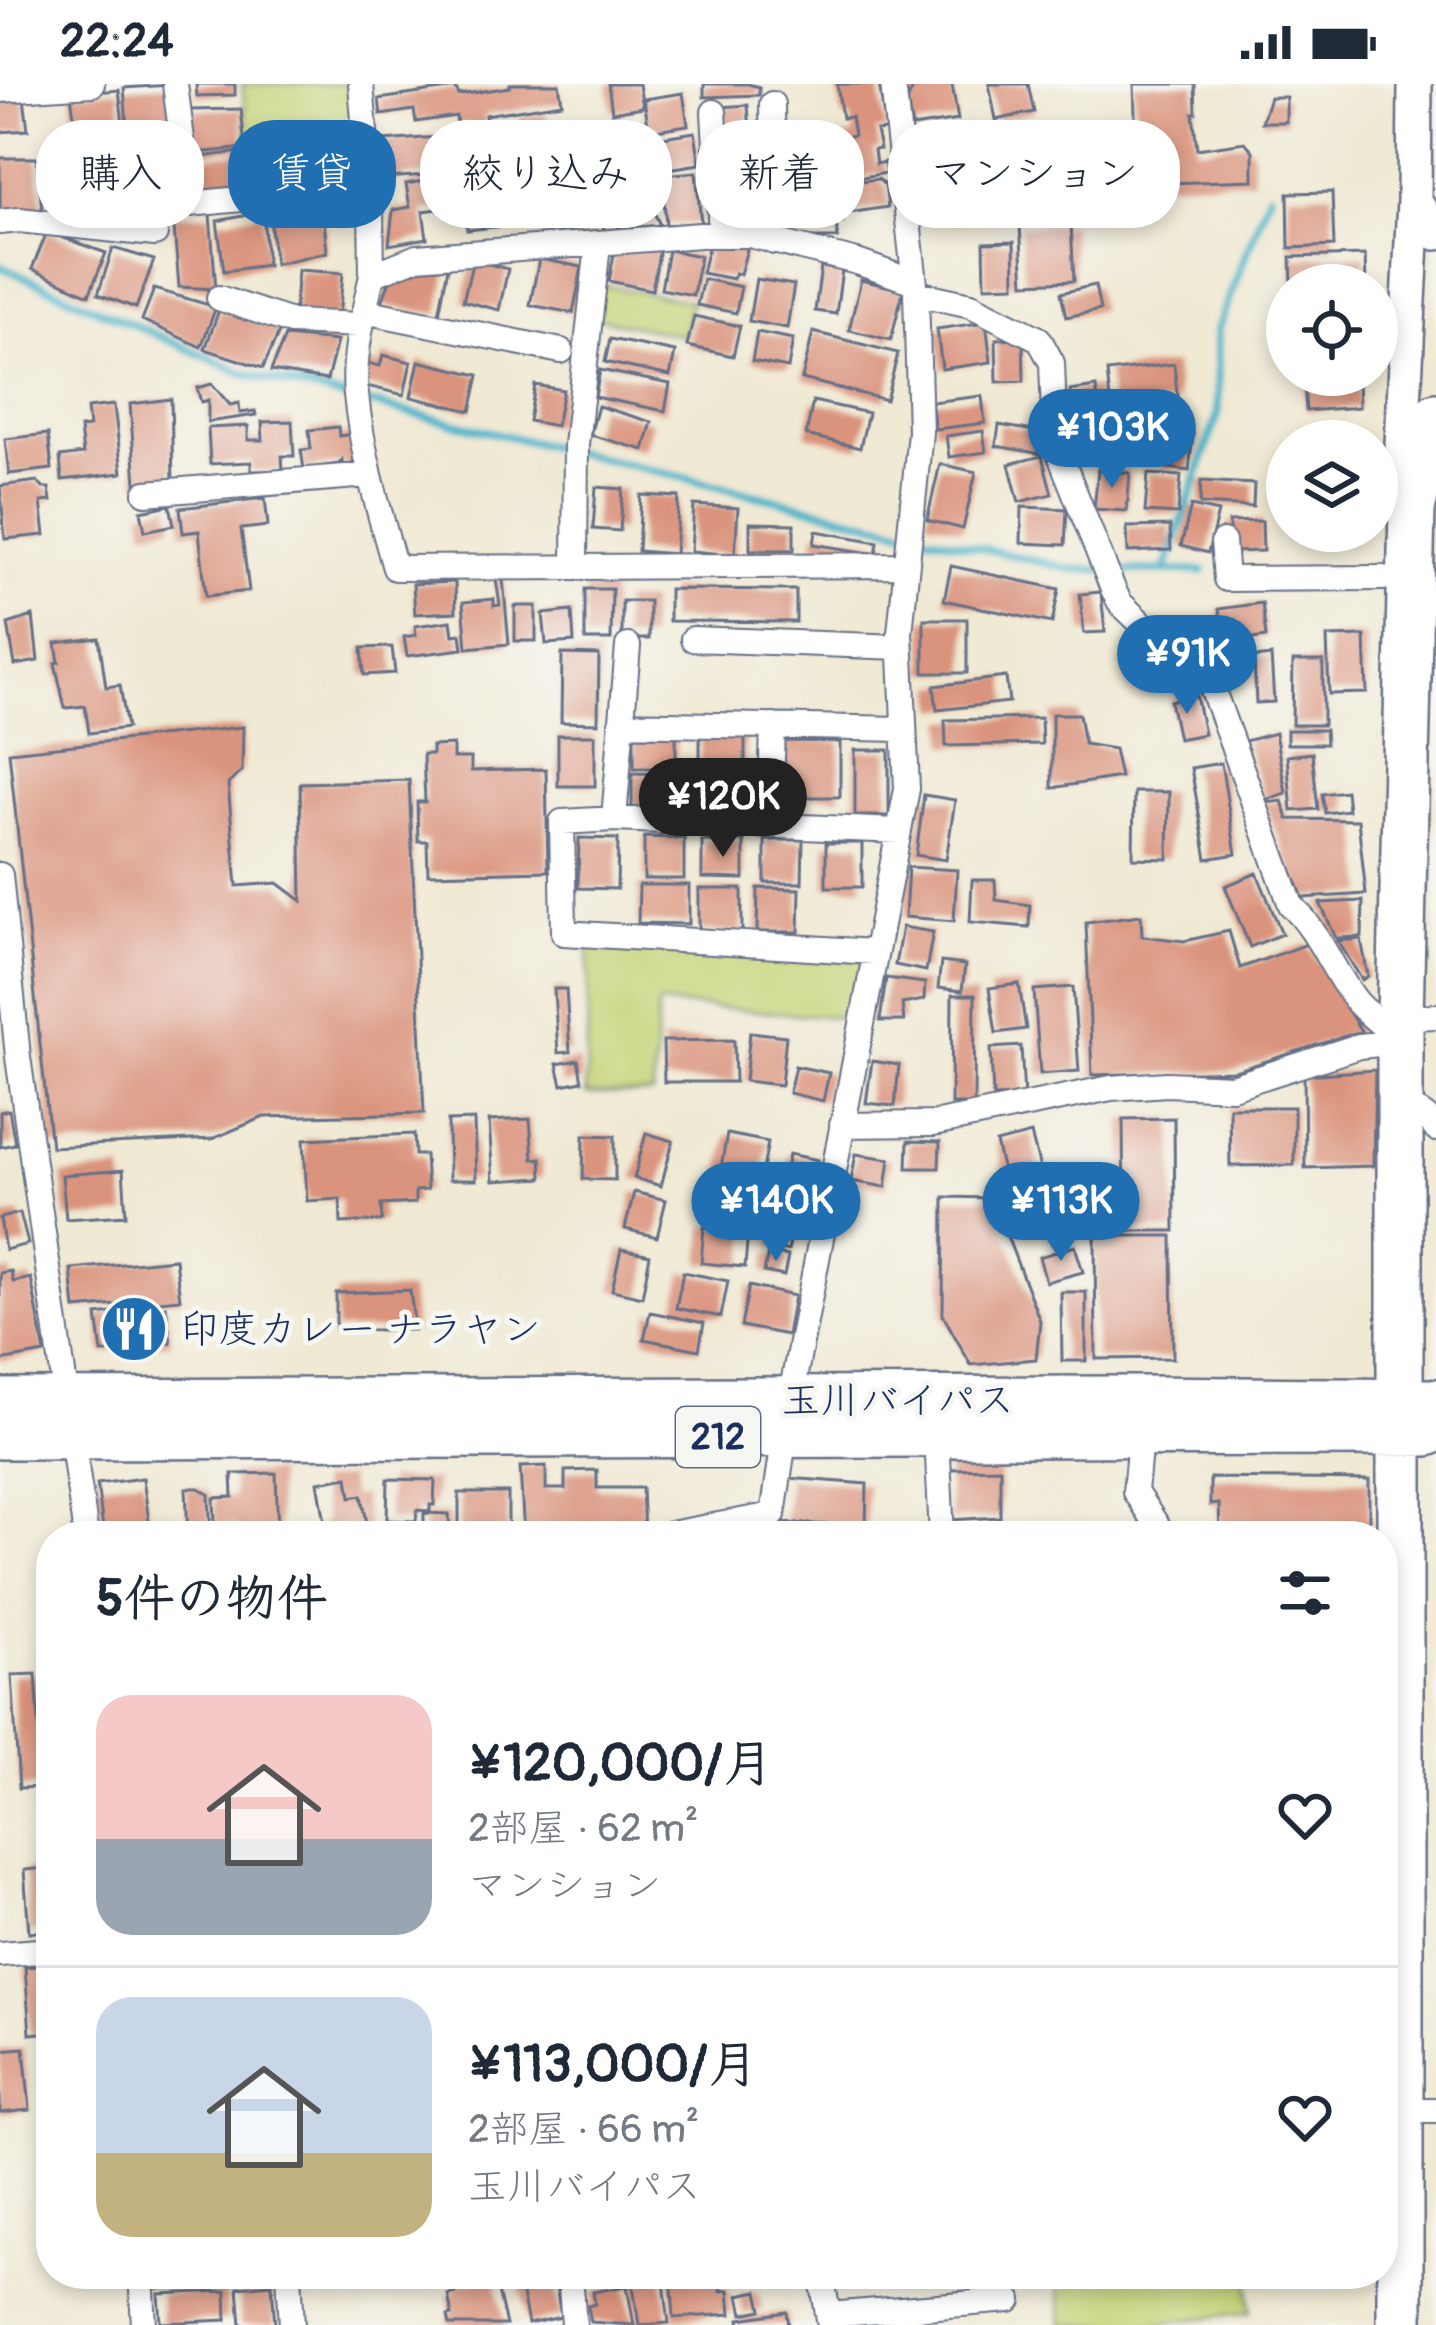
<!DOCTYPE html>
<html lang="ja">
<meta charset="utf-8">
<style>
body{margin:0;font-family:Pangolin,"Klee One",sans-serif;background:#f2f2f3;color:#1f2937;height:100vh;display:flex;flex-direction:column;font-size:45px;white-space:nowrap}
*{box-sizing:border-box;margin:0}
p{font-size:39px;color:#747a83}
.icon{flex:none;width:66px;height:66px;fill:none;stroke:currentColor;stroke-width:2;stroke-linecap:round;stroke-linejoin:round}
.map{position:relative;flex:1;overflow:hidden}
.panel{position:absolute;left:36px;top:1437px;width:1362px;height:768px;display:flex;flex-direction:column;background:#fff;border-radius:48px;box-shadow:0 6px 18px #0003}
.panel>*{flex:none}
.top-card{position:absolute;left:36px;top:36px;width:1365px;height:108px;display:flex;gap:24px}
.fabs{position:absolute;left:1266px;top:180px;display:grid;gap:24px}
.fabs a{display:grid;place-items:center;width:132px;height:132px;border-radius:50%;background:#fff;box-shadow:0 6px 18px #0003;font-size:60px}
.price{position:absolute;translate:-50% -102px;padding:0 27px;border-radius:42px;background:#1f6fb2;color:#fff;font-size:39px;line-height:78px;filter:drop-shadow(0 3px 6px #0008)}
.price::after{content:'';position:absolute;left:50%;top:72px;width:36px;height:27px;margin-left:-18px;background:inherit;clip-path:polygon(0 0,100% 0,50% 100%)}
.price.current{background:#222;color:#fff}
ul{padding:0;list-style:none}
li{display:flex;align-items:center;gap:36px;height:300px;padding:0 60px}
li+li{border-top:3px solid #e0e1e3}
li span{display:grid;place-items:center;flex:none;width:336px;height:240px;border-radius:36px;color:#555}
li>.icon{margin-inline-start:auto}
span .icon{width:144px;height:144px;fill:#fffc;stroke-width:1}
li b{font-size:51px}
h2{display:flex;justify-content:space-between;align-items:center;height:144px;padding:0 60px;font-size:51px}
.chip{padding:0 42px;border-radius:48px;background:#fff;box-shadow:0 6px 18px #0003;font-size:42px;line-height:108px}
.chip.current{background:#1f6fb2;color:#fff}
.status{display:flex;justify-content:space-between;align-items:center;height:84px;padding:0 60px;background:#fff;direction:ltr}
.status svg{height:33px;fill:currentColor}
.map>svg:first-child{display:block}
.green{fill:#c5d374;stroke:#708169;stroke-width:3}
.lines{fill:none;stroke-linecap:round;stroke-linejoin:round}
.stream{stroke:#4db5cb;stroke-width:8}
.building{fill:#da937b}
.street-casing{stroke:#667087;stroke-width:28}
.secondary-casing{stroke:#667087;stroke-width:38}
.highway-casing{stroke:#667087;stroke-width:50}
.street{stroke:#fff;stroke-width:24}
.secondary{stroke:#fff;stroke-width:33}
.highway{stroke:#fff;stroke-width:45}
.labels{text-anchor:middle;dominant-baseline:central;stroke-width:10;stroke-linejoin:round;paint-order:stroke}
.shield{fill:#f6f6f2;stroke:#5d6b8a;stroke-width:3}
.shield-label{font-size:36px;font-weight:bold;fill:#1b2f5e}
.poi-label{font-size:39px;fill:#1b2f5e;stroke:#f6f6f2;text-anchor:start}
.street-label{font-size:39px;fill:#1b2f5e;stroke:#f6f6f2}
</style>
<div class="status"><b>22:24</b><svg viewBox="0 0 49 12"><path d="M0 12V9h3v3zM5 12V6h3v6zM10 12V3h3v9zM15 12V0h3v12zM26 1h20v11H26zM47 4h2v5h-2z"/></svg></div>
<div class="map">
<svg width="1436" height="2241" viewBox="0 0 1436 2241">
<rect width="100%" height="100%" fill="#f6f6f2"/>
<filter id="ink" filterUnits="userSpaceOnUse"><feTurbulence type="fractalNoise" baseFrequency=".00833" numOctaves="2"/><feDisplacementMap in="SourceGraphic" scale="24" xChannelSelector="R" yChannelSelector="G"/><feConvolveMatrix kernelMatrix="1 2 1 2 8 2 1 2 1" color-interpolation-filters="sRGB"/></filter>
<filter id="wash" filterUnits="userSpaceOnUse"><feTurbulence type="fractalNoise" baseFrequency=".004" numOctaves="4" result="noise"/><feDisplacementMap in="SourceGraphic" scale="48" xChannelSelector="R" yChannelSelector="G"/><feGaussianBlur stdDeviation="2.7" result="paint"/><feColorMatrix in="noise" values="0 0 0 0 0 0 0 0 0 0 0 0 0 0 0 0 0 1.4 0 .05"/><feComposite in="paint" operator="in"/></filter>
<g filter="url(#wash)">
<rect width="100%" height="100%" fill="#f0e9d3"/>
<path class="green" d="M242 0H357L362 47 316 52 303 66 273 70 248 50Z
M169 46 179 128 95 137 86 49Z
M602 201 691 217 684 252 596 234Z
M589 858 864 875 851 934 658 920 653 1010 586 1011Z
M1057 2190H1248L1251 2228 1149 2241H1063Z"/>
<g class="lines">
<path class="stream" d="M0 182 245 290 1070 485 1099 486
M1114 487H1203
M1165 487 1218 330 1217 246 1269 109"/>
</g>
<g id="blocks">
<path class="building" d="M196 0H235V11L197 12Z
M510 0H559L562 19 485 31 490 61 472 64 468 40 457 41 456 32 416 38 414 26 381 31 379 15 455 4 459 11 510 3Z
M608 0H639L643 23 612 28Z
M704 0H748L759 3V11L704 13Z
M837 0H879L886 46 876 47 880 65 874 66 876 80 884 78 886 89 846 96 838 54 854 51 851 33 842 34Z
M915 0H952L958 36 912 43 907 17Z
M989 0H1028L1034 28 996 36Z
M1134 0H1195L1196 29H1193L1197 65 1245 58 1253 67V96L1083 102V92H1077L1070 79 1074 76H1068L1067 66 1084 63 1088 56H1106V61L1136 60Z
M170 1 172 38 127 41 124 4Z
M119 6 123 40 75 41 71 10Z
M683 9 688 41 649 47 644 15Z
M1270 13H1286V38H1262Z
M24 14 28 46 0 48V15Z
M748 21 751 61 724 71 721 23Z
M241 25 245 64 196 69 190 26Z
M546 31 547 44 554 43V53L562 52 563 65H567L568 77H572L576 122 602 120 604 148 560 151 559 139 540 140 539 116 532 117 530 91H524L520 33Z
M695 48 700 80 661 86 656 54Z
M438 53 441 90 386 94 383 57Z
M349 58 352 100 315 106 312 62Z
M1046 58 1048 71 1059 70 1060 82 1071 85 1072 100 1065 101 1068 125 1011 131 1009 117 995 118 996 133 944 136 942 118 935 119 933 100 918 102 916 85 988 81 990 93 1025 90 1022 60Z
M241 68 243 109 197 115 192 74Z
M267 70 285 115 253 124 245 77Z
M0 74H37L42 126 0 132Z
M756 80 759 140 727 142 725 81Z
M839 81 841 110 834 111 836 126 842 125 843 138 836 139 838 154H792L787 86 813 84 814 99 827 98 826 82Z
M499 85 522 140 467 146 462 89Z
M696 88 701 139 666 141 662 91Z
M637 91 660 141 619 145 614 93Z
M441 94 446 124 423 127 427 154 389 161 393 126 410 123 406 100Z
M878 95 885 101 888 123 848 129 843 99Z
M1332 108 1334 162 1289 164 1288 109Z
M322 115 327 168 275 180 269 126Z
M263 128 267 181 224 187 217 137Z
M210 130 216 205 179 203 173 132Z
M1071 140 1074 197 1024 199 1020 142Z
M47 148 106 169 89 211 32 185Z
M710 156 748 162 740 190 735 189 733 195 702 189Z
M1014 158 1015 201 985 202 984 159Z
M113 164 154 176 136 224 98 210Z
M660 164 652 206 609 197 614 170Z
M668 166 700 172 693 211 661 205Z
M1365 171 1366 201H1292L1291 173Z
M539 175 582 183 573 229 530 221Z
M473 176 508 185 499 226 463 217Z
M448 183 439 230 381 221 393 188Z
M821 183 842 186 836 230 815 227Z
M298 186 343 189 339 234 294 231Z
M703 195 741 203 736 229 697 221Z
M756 195 794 201 787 244 749 237Z
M861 196 903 206 891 256 849 246Z
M1095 201 1100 226 1066 233 1061 209Z
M154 205 216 223 201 263 142 236Z
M219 226 280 246 263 284 205 265Z
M694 232 740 242 733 272 687 262Z
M986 238 991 278 942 285 937 245Z
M757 248 793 255 788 284 752 277Z
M813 248 898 269 886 316 802 295Z
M285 252 337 257 327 296 271 287Z
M1023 254 1024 297 997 298 996 255Z
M610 255 675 268 670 292 605 278Z
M383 271 411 278 404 311 358 300 363 278 380 282Z
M419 277 479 291 471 327 411 313Z
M1174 280 1178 317 1111 325 1107 288Z
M600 286 670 300 665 327 595 313Z
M1358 295 1359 323 1306 327 1304 299Z
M212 300 230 321 239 319 240 329 255 327 256 331 208 338V316L201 318 197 304Z
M535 301 563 306 556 342 529 337Z
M1096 303 1099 323 1073 326 1070 307Z
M982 312 985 339 935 345 931 318Z
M171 315 173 398 136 399 130 320Z
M813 317 868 329 860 364 806 351Z
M114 321 122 389 62 396 60 373 83 370 80 344 89 343 87 324Z
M598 322 652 338 644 366 590 351Z
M292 337 294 372H282L283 387H251V378L210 380 208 344 248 342V356H263L262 338Z
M999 341 1046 349 1042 370 996 362Z
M338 343 339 352 352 350 355 375 350 382 343 383 342 376 339 380 304 385 301 366 311 365 309 346Z
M983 347 986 368 949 373 946 352Z
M1166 347 1193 350 1189 387 1162 383Z
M1121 348H1155V375H1121Z
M1106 349V370H1072L1071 350Z
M48 350 52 385 9 390 5 355Z
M1042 372 1052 410 1019 418 1009 380Z
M940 380 976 388 963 445 927 436Z
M1098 386 1130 389 1127 427 1094 425Z
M1148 390 1181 392 1178 430 1145 428Z
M37 397 43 404H49L51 417 41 418 45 451 5 455 0 402Z
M1201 397 1254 400 1253 423 1200 420Z
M596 403 623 405 620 447 593 445Z
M641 411 679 413 675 470 638 467Z
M265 414 268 442 241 445 249 507 206 512 199 447 183 449 180 424Z
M170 421 174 441 145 447 141 427Z
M694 421 738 424 735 471 691 467Z
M1191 422 1218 428 1208 469 1181 462Z
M1022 423 1067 425 1065 461 1021 459Z
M1262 437 1263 467 1230 468 1229 438Z
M750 439 794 440V466H750Z
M1170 442 1171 466 1128 468 1127 443Z
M816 447 878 458 876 470 814 460Z
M951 482 1059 505 1052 539 944 516Z
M503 495 509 560 467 564 463 518 494 515V522L500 521 496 496Z
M455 498 456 528 415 530 413 500Z
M585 505H612L611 556H585Z
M669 505 796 506V538L669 537Z
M1101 508 1105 548 1084 549 1080 510Z
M622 517H649V555H622Z
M1262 519 1266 553 1224 559 1219 525Z
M515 522H536V557H515Z
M572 527 574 558 546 560 543 530Z
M33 532 38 577 15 581 8 540Z
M924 535H967V589H924Z
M451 537 453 551 461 550 463 565 407 572 404 553 416 551 415 542Z
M1365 552 1367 609 1329 610 1327 553Z
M99 554 106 603 120 601 127 644 89 649 85 622 65 624 55 579 59 578 56 559Z
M392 563 395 589 364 591 362 564Z
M562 570 599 571 598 639 561 638Z
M1271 572 1274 618 1256 619 1254 574Z
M1293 577H1323V641H1292Z
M1006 593 1009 618 937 626 934 602Z
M1196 611 1204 650 1178 655 1170 617Z
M1052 630H1079L1084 660 1114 665 1120 693 1052 704Z
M1041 634 1042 660 946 662 945 636Z
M243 643 242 687 228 700 237 802 278 799 302 817 300 699 409 696 424 1029 264 1033 212 1055 51 1063 9 668Z
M1287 646H1325L1326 660H1287Z
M1275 649 1286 709 1265 716 1245 657Z
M558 651H595V702H558Z
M634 652H676V684H634Z
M700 652H745V686H700Z
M783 657 840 658V713H783Z
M453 661V674H471V687L546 685 548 787 428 790 427 757H418L417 718H425L423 670H432V662Z
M855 666H889V732H855Z
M1312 669 1318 725 1292 727 1287 672Z
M1221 679 1236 770 1207 775 1191 684Z
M632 689 680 690V726H632Z
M701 696H737V727H700Z
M1346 707 1348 726 1325 729 1322 710Z
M1134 708H1169L1168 775 1133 774Z
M924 711 955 716 946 776 916 771Z
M1282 717 1288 735 1358 736 1366 810 1303 814 1264 719Z
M644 753 684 754V795H644Z
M579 754 618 755 617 805 578 804Z
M765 756H803L802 799H765Z
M702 757H744V795L702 794Z
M826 759H862V803H826Z
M908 783 957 786 954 837 905 833Z
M1257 789 1282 850 1250 863 1225 802Z
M972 796H995L996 816 1030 821 1029 843 970 838Z
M639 801H689V840L638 839Z
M758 804 800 805 799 848H757Z
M699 805H742V848L699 847Z
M1363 817 1362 853 1336 854 1320 819Z
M1141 831 1142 852 1184 857 1229 847 1240 884 1307 860 1361 947 1235 987 1092 991 1086 838Z
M902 843 933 848 926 887 895 881Z
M1361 855 1368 892 1362 896 1338 857Z
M941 878 965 881 962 907 938 904Z
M886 894 925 899 924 916 902 920 904 937H880Z
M1019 900 1026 945 996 949 989 904Z
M1073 903 1079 987 1040 990 1034 906Z
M554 905H566L570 968 558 969Z
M952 911H975L974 1020H951Z
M750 948 786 952 781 1001 745 997Z
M734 956 735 998H664L663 957Z
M1021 962 1024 1012 993 1013 991 964Z
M578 976 582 997 562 1001 557 980Z
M872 977 899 981 895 1022 866 1019Z
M795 982 829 989 823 1017 789 1009Z
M1375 986 1373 1082 1305 1084 1304 991Z
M1229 1023H1294V1081L1230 1082Z
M9 1026 15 1060 0 1063V1028Z
M1174 1034 1175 1147H1124L1123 1035Z
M530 1035 533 1075 541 1074 542 1094 493 1097 489 1037Z
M474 1036 476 1096H449L448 1037Z
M646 1049 673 1057 661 1102 634 1094Z
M414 1050 415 1071H425L427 1106 415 1107V1119L381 1121 382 1137 341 1139 340 1115 307 1117 304 1055Z
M727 1050 768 1058 757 1119 716 1111Z
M1031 1050 1044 1099 1008 1108 996 1059Z
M584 1051 615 1052V1096L583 1095Z
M908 1057 940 1058 939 1084H907Z
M789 1070 818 1076 814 1096 785 1090Z
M856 1070 890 1075 886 1103 851 1097Z
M123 1086 126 1131 66 1135 62 1091Z
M1047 1107 1056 1126 1016 1144 1007 1124Z
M634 1108 666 1116 657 1153 625 1145Z
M944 1113 992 1114 1040 1237 1036 1275 971 1281 943 1231Z
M20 1129 28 1160 5 1166 0 1134Z
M777 1135 794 1140 788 1167 770 1162Z
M704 1143 748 1146 745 1183 701 1179Z
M1095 1152H1172L1173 1274 1096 1275Z
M1075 1162 1083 1188 1046 1198 1039 1173Z
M621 1165 650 1171 642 1213 612 1206Z
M768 1168 788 1172 784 1192 764 1188Z
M175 1175 180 1215 75 1225 71 1185Z
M11 1187 13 1198 31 1194 45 1269 0 1277V1189Z
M683 1188 728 1197 721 1233 676 1224Z
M749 1202 794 1212 787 1251 741 1242Z
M410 1206 415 1246H336V1209Z
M1061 1208H1086V1277H1062Z
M166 1222 171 1259 102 1269 97 1231Z
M650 1228 704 1239 699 1266 644 1255Z
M546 1382V1405H565V1387L597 1386V1404H642L644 1450 524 1452 520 1383Z
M1000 1384V1433L950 1436 947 1385Z
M276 1389 278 1452H234V1441L215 1442 214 1414 233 1413 232 1390Z
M348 1393 351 1413 362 1411 368 1445 354 1447 355 1452H322L320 1440 325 1438 318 1398Z
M143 1394 151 1452H104L97 1400Z
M788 1394 867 1400 866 1442 784 1439Z
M1210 1394 1369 1396V1452H1220L1219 1420 1210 1421Z
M388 1395 435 1396 434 1421H430V1427L417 1426 416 1437 387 1436Z
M186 1404H199L209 1410 211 1452H188Z
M459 1409H508V1452H459Z
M424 1429 449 1430 450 1450 424 1449Z
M36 1590 43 1703 19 1704 12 1591Z
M47 1784 51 1846 29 1848 24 1786Z
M51 1881V1948L30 1950 25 1883Z
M24 1964 30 2026 0 2029V1966Z
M157 2190H197V2203L158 2205Z
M518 2190H554L561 2233 528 2240Z
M663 2190 669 2239 639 2241 632 2195Z
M671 2190H726L727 2195 721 2196V2207L729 2206 731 2230 674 2234Z
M494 2191 506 2241H450L448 2232 452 2231 448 2211 456 2209 454 2200Z
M272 2200 275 2241H241L238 2203Z
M627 2202 634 2241 591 2238 588 2222 595 2220 593 2208Z
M226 2207 227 2236 161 2239 159 2210Z
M758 2207 762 2226 743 2230 739 2211Z
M787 2228 789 2241H741L740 2235Z"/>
</g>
</g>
<g filter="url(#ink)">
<use href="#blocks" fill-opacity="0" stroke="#667087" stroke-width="3"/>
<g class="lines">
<defs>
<path id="street" d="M175 0 190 120 241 115
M361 0 371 120 372 191
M0 6 92 0
M772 20 774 158
M714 28 721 151
M900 69 1005 58
M0 138 19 136 155 150
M219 214 291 238 361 241
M364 227 561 267
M146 409 369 391
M1223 458 1226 495 1383 494
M906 481 395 484C379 427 362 370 356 311 352 273 364 229 372 191L417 173 700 151H750L857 178 914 198
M575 483 576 361 598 161
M693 555 900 563
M621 639 903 645
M614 735 628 562
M770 742 773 642
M0 791 18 973 86 1452
M874 868 564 849 562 738 614 735 899 747
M1394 934 1436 932
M1400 1023C1417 1026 1427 1031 1436 1045
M842 1041 933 1040 1111 1004 1167 1000 1232 1003 1359 962 1400 958C1387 943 1369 932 1357 918 1332 887 1320 849 1291 821L1207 590 1160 557 1120 519 1113 505 1055 359 1052 279 1039 255 971 221 916 209
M1141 1344 1135 1408 1164 1452
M937 1352 942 1452
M659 1452 773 1431 790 1316 907 705 900 549 920 348 916 209 893 0
M0 1870 51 1866
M1391 2026H1436
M141 2190 144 2241
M289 2190 292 2241
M570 2190 574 2241
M821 2190 830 2241
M829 2231 1010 2216"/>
<path id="secondary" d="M1415 0 1414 117 1436 149
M1410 411 1402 360 1414 117"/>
<path id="highway" d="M0 1318 1145 1315 1436 1318
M0 1352 1427 1349
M1400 2241V933L1412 425 1436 332"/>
</defs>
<use href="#street" class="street-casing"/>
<use href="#secondary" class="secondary-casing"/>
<use href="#highway" class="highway-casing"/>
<use href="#street" class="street"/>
<use href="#secondary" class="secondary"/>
<use href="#highway" class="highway"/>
</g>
</g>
<defs>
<symbol id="restaurant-disc" viewBox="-11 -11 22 22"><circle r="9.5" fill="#1f6fb2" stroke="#f6f6f2"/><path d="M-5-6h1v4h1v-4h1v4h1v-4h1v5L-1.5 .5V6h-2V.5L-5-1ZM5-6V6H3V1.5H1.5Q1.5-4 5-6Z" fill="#fff"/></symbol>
</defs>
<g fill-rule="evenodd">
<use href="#restaurant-disc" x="96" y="1207" width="76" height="76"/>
</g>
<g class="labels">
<rect class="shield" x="676" y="1323" width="84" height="60" rx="9"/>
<g class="shield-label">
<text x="718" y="1353">212</text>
</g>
<g class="poi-label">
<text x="180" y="1245">印度カレー ナラヤン</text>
</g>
<g class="street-label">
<text x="898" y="1316">玉川バイパス</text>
</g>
</g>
</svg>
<div class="fabs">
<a><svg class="icon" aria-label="locate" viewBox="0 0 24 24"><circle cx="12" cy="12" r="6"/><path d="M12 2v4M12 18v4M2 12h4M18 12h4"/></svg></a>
<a><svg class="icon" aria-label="layers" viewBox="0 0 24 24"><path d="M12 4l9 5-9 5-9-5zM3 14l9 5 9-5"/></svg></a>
</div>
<b class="price" style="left:1112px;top:407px">¥103K</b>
<b class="price" style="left:1187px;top:633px">¥91K</b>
<b class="price current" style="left:723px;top:776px">¥120K</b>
<b class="price" style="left:776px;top:1180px">¥140K</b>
<b class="price" style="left:1061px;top:1180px">¥113K</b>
<div class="top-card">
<a class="chip">購入</a>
<a class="chip current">賃貸</a>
<a class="chip">絞り込み</a>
<a class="chip">新着</a>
<a class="chip">マンション</a>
</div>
<section class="panel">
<h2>5件の物件<svg class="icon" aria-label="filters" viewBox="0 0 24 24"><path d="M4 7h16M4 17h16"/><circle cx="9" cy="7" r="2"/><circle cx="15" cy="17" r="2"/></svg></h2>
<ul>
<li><span style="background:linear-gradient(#f6c9c9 60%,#9aa5b1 0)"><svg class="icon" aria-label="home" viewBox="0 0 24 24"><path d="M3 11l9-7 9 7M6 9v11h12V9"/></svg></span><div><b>¥120,000/月</b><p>2部屋 · 62 m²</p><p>マンション</p></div><svg class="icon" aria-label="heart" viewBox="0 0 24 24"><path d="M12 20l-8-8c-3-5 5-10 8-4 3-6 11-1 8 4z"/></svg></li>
<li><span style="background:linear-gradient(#c9d6e8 65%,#c2b280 0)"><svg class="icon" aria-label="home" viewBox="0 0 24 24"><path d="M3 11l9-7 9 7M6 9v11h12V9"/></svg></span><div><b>¥113,000/月</b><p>2部屋 · 66 m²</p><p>玉川バイパス</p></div><svg class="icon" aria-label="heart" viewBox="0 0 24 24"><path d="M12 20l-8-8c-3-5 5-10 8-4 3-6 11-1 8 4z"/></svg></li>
</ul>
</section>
</div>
